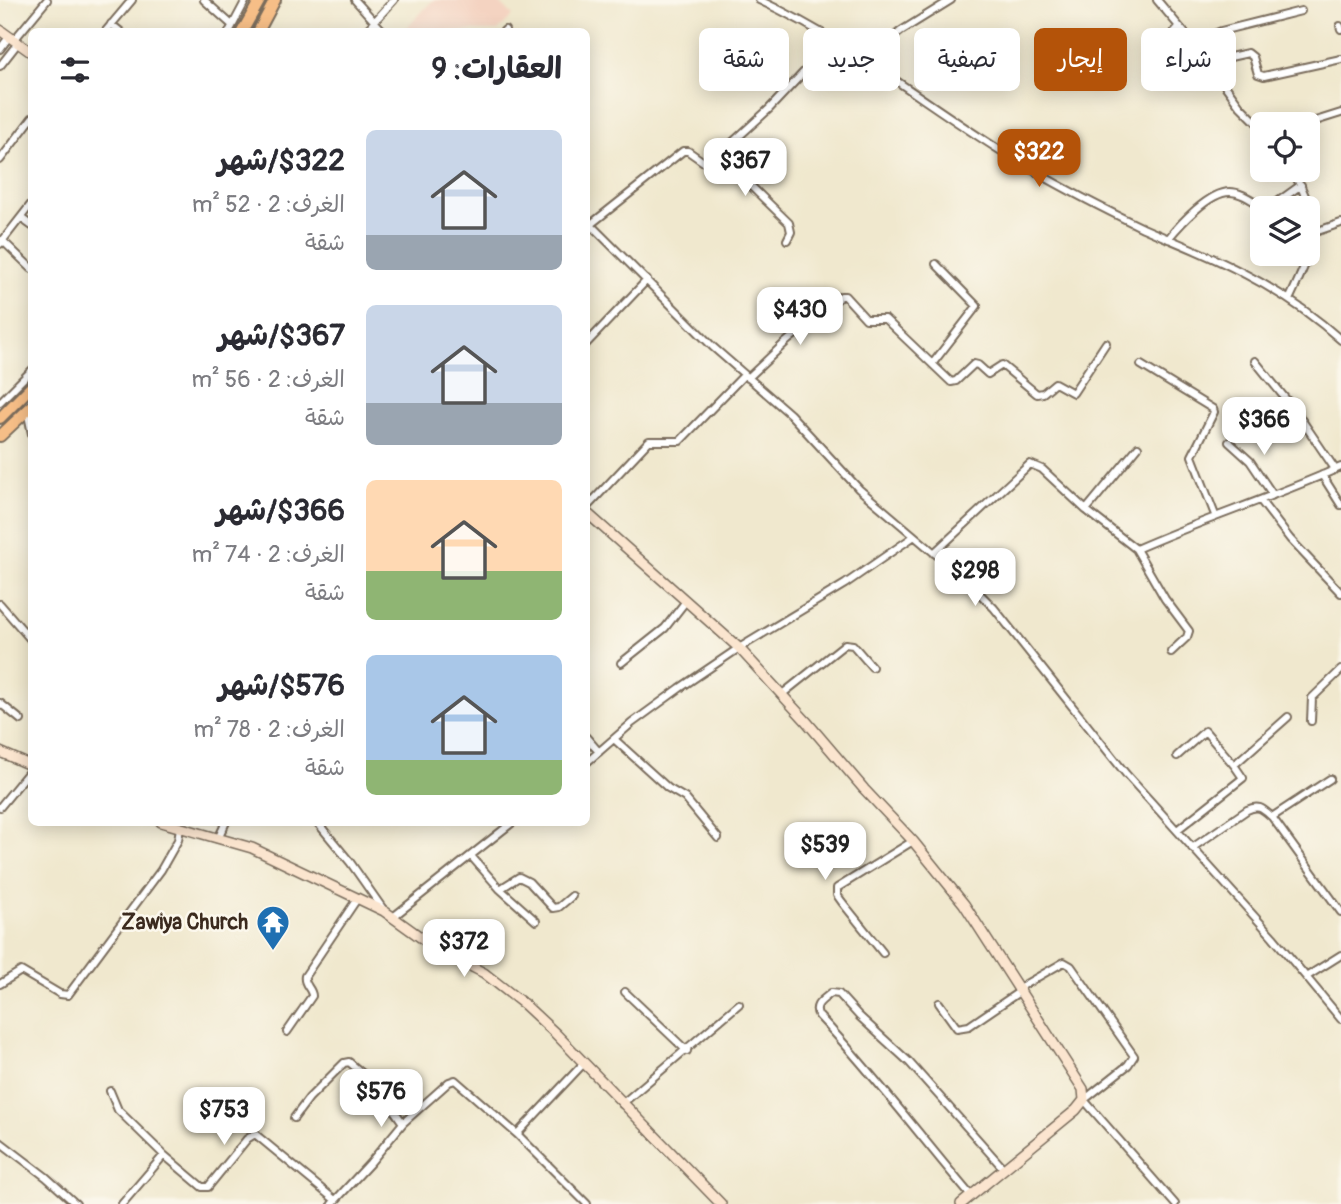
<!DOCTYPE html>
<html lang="ar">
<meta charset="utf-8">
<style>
body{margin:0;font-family:Pangolin,"Playpen Sans Arabic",sans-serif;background:#f7f7f7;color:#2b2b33;direction:rtl;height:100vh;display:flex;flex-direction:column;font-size:26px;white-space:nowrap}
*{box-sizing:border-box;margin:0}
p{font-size:23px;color:#7c7c81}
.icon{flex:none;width:38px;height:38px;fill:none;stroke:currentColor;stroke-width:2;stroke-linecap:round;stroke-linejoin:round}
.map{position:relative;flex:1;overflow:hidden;direction:ltr}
.sheet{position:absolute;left:28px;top:28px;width:562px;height:798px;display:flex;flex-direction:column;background:#fff;border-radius:10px;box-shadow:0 4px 18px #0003;direction:rtl}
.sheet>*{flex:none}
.banner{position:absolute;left:611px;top:28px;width:625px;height:63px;direction:rtl;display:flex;gap:14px}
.buttons{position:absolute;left:1250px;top:112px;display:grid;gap:14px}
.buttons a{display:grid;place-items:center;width:70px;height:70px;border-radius:10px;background:#fff;box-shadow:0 4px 18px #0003;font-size:35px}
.price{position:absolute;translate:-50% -60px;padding:0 16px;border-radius:14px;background:#fff;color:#222;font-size:23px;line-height:46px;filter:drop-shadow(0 2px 4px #0008)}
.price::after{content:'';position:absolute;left:50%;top:42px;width:21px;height:16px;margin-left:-10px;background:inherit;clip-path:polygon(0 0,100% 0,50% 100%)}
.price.selected{background:#b45309;color:#fff}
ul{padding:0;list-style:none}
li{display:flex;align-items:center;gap:21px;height:175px;padding:0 28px}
li span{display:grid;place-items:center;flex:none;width:196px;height:140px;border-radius:10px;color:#555}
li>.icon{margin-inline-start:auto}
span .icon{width:84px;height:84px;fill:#fffc;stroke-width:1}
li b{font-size:30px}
h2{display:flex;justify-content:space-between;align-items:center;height:84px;padding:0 28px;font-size:30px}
.pill{padding:0 24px;border-radius:10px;background:#fff;box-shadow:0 4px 18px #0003;font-size:24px;line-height:63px}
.pill.selected{background:#b45309;color:#fff}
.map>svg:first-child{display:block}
.built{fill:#f4d3c1}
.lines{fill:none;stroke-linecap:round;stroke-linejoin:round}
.street-casing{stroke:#7a6c5c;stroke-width:10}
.secondary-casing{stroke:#7a6c5c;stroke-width:12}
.highway-casing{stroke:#7a6c5c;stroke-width:14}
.street{stroke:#fff;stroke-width:6}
.secondary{stroke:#fbe5cf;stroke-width:9}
.highway{stroke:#f6be87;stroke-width:10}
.labels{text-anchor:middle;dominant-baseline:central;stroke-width:5;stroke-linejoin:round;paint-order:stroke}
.poi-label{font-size:21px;font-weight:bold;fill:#3b2a1e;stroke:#fbf7ec;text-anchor:end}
</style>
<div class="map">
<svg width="1341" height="1204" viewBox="0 0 1341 1204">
<rect width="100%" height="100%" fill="#fbf7ec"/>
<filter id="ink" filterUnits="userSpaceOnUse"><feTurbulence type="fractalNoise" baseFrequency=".0143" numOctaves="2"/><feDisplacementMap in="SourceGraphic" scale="14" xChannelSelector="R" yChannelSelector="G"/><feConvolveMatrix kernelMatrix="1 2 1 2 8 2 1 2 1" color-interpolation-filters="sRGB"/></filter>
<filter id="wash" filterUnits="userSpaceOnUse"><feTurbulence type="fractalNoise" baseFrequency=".00686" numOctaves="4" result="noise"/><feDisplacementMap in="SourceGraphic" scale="28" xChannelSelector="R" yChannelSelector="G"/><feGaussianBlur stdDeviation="1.57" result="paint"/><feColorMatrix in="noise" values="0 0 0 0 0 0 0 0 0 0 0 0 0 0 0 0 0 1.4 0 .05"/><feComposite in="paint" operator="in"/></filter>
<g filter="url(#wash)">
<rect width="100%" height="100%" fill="#f0e8ce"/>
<path class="built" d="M433 0H496L513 15 498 31H404Z"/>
</g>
<g filter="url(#ink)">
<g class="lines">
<defs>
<path id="street" d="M204 0 232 25
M355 0 384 32
M759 0C858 45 940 117 1034 171 1070 192 1106 210 1143 228 1177 243 1212 256 1245 274 1280 292 1312 314 1341 340
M1157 0 1199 50 1240 106 1262 128
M111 24 121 32
M1340 26 1341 29
M105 32 132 0
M229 32 246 0
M365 32 394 0
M503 32 505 30
M14 40 47 0
M1193 43 1221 31 1301 11
M1159 48 1179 27
M0 49 9 37
M866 59 901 31 951 0
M1208 62 1248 53 1253 57 1258 74 1264 76 1341 59
M0 66 18 43
M1306 124 1341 113
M719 155 789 223 791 232 787 240
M0 160 32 118
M1269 208 1301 185
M21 218 32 226
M586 220 713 347 790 414 859 489 965 579 994 608 1126 774 1273 937 1341 1019
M591 224 683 151H688L705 163 711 162 769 109 834 40
M1312 233 1341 223
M1168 239C1180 224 1209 192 1230 192 1243 192 1255 203 1266 208
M2 240 32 269
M0 244 32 203
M1289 300C1315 245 1324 225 1292 170
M586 344 647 280
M1255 361 1297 413 1335 469
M933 363 977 306 936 264
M1141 365 1213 409 1214 412 1192 456 1215 515
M748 378 786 342 841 296H845L866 319H885L951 382 956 381 974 364 978 365 988 374 1002 365 1037 394 1043 393 1055 383 1073 393 1106 343
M0 402 32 370
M27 410 32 434
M1229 442 1250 461 1273 495
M1322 475 1341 505
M1260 500 1290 539 1341 593
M586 508 649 441H680L744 375
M1086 510 1138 447
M1136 549 1165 599 1189 631 1187 637 1171 652
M934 553 1030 464 1042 469 1086 510 1136 549C1204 519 1274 497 1341 467
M0 604 32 641
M621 663 665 628 686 601
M781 695 845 644 853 645 872 667
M0 703 21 720
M1311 721 1312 698 1341 670
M586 737 599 752
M614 739 668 788 685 798 718 838
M1177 756 1205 731 1234 765
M586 763 632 723 680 688 739 648 845 584 913 537
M0 807 32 768
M1272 817 1330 779
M317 822 350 862 383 909
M1177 830 1243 778 1234 765 1288 717
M218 839 226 822
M1192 848 1247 810C1259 804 1263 809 1272 817L1341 912
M471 856 500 889 536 921
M500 889 519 877 529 882 553 908 559 907 572 896
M393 917 513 822
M883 953 842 902 837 895V888L913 841
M1306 977 1341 955
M0 984 21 971 60 994 68 995 161 870 178 840 180 828
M1017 989 1064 962 1071 966 1134 1056 1128 1065 1084 1100 1175 1204
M625 992 687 1051
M939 1003 957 1028 969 1026 1019 992
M287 1032 312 996C312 988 303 985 305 976L357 899
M110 1091 118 1110 164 1155
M622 1104 739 1004
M294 1118 309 1098 344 1063 349 1062 376 1085 403 1123
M517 1134 584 1063
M0 1142 46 1177 76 1204
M971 1196C920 1136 873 1073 819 1016 812 1005 823 1000 831 993L839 994 859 1016 909 1062 1004 1169
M122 1204 164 1155 202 1187H208L247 1139 255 1134 335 1200
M332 1204 370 1163 403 1123 449 1082 455 1080 517 1134 587 1204"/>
<path id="secondary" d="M0 30 32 53
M586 512 739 648 806 721 864 789 913 841 964 904 1083 1089 1084 1100 1076 1110 961 1204
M0 752 32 766
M161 822 252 848 384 911 437 949 484 973 525 1005 555 1033 721 1204"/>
<path id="highway" d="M242 32 260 0
M258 32 275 0
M0 418 32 386
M0 436 32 406"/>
</defs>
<use href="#street" class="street-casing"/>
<use href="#secondary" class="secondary-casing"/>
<use href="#highway" class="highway-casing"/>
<use href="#street" class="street"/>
<use href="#secondary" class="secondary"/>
<use href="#highway" class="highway"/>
</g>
</g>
<defs>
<symbol id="temple-pin" viewBox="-11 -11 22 30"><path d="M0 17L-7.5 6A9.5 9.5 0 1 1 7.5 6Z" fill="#1f6fb2" stroke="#fbf7ec"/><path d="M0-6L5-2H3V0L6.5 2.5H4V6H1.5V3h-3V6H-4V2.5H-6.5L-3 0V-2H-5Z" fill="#fff"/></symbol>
</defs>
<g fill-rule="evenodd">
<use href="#temple-pin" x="254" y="903" width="38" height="52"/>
</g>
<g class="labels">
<g class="poi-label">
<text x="248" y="922">Zawiya Church</text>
</g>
</g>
</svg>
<div class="buttons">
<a><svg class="icon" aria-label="locate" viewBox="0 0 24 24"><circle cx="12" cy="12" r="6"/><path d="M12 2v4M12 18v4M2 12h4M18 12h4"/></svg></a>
<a><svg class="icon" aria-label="layers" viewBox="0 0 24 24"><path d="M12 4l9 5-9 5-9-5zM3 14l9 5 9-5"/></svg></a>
</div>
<b class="price selected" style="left:1039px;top:189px">$322</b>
<b class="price" style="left:745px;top:198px">$367</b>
<b class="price" style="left:800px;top:347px">$430</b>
<b class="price" style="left:1264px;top:457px">$366</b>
<b class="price" style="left:975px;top:608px">$298</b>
<b class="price" style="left:825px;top:882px">$539</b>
<b class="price" style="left:464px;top:979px">$372</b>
<b class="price" style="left:381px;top:1129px">$576</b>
<b class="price" style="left:224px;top:1147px">$753</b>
<div class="banner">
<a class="pill">شراء</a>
<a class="pill selected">إيجار</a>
<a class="pill">تصفية</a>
<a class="pill">جديد</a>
<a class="pill">شقة</a>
</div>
<section class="sheet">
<h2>العقارات: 9<svg class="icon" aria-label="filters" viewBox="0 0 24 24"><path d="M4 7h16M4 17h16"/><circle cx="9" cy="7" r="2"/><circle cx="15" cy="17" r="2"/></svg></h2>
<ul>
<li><span style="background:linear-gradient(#c9d6e8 75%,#9aa5b1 0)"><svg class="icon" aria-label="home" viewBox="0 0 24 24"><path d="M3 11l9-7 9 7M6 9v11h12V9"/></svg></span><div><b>$322/شهر</b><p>الغرف: 2 · 52 m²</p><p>شقة</p></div></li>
<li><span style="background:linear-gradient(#c9d6e8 70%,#9aa5b1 0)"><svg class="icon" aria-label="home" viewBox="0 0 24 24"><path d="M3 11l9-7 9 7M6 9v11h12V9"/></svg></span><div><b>$367/شهر</b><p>الغرف: 2 · 56 m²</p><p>شقة</p></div></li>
<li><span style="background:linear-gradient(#ffd9b3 65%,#8fb573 0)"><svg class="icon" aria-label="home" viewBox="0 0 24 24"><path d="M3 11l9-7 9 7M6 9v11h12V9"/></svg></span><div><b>$366/شهر</b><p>الغرف: 2 · 74 m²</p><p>شقة</p></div></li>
<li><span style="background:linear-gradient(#a9c7e8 75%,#8fb573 0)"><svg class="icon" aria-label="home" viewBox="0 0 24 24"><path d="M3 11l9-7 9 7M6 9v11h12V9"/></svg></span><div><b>$576/شهر</b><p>الغرف: 2 · 78 m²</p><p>شقة</p></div></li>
</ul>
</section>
</div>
